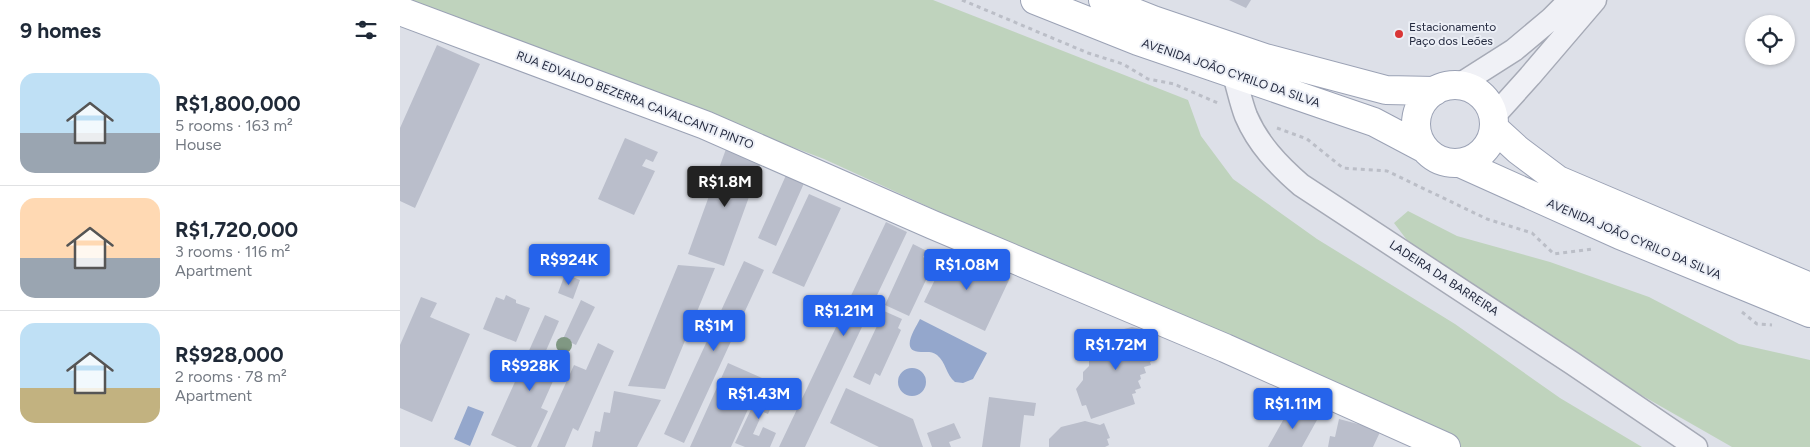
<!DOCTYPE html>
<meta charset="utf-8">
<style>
body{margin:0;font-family:Figtree,sans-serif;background:#f2f2f3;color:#1f2937;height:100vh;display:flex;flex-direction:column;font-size:19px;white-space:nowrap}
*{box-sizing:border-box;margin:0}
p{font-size:16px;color:#747a83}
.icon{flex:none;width:28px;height:28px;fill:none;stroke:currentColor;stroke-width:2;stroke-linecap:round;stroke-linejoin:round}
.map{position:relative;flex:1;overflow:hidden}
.sheet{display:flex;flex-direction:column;background:#fff;width:400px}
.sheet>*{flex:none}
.fabs{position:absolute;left:1345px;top:15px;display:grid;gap:10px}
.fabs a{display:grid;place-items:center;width:50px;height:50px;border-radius:50%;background:#fff;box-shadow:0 1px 4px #0004;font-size:25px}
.price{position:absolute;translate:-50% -42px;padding:0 11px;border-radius:5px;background:#2563eb;color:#fff;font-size:16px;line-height:32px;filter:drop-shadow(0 1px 2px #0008)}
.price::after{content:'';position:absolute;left:50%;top:30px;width:15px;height:11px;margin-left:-8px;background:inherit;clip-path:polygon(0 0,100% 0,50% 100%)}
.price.on{background:#222;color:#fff}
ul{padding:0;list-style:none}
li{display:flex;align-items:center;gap:15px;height:125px;padding:0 20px}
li+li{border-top:1px solid #e0e1e3}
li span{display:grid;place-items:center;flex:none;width:140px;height:100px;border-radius:15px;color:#555}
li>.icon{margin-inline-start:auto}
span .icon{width:60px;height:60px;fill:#fffc;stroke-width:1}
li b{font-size:21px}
h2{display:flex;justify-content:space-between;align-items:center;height:60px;padding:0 20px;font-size:21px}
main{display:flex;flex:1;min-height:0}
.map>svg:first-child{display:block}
.green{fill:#bfd3bd}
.water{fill:#94a7cc}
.building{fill:#babecb}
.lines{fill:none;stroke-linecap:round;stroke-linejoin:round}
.minor-casing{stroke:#a6aab6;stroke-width:25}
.major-casing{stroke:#9ba2b5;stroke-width:30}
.path{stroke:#bbbec7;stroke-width:3;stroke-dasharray:4 4;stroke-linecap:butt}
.minor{stroke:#f0f1f6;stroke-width:22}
.major{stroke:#fff;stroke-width:28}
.tree{fill:#809883}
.poi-dot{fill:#d93636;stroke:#eceff6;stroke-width:2}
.labels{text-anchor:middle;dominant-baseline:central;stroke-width:4;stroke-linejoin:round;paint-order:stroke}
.poi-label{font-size:12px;fill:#252b40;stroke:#eceff6;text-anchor:start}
.street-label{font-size:12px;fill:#252b40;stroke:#eceff6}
</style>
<main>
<section class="sheet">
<h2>9 homes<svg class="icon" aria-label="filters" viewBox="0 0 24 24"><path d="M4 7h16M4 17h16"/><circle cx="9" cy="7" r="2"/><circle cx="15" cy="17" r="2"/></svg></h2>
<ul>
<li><span style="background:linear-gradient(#bfe0f5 60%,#9aa5b1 0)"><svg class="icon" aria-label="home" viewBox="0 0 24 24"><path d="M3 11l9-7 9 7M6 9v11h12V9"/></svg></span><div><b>R$1,800,000</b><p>5 rooms · 163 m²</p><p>House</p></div></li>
<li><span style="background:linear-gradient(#ffd9b3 60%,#9aa5b1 0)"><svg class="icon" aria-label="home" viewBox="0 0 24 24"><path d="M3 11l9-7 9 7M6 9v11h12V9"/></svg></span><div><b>R$1,720,000</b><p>3 rooms · 116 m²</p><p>Apartment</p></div></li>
<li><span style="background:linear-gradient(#bfe0f5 65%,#c2b280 0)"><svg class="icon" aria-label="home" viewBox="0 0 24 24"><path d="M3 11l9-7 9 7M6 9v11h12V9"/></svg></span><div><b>R$928,000</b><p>2 rooms · 78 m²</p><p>Apartment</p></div></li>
</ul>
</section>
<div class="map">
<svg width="1410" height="447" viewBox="0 0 1410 447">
<rect width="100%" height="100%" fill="#dde0e8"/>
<path class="green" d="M5 0H533L788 100 801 136 833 179 917 239 1055 324 1160 398 1242 447H1060L826 343 424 159Z
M1008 211 1057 236 1150 262 1249 297 1339 344 1410 360V447H1332L1192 367 1029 269 994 223Z"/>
<path class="water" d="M520 319 587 353 573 379 563 383 555 382C546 375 546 362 537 355 532 351 527 352 521 352 499 352 515 329 520 319Z
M498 382a14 14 0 1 1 28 0a14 14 0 1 1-28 0Z
M68 406 84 412 70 446 54 439Z"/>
<path class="building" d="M829 0H851L846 8Z
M37 45 80 64 15 208 0 201V128Z
M225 138 258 152 253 162 246 159 242 166 255 171 234 215 198 199Z
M326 149 362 161 324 266 288 254Z
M387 173 405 181 376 246 358 238Z
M409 194 441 208 404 287 372 273Z
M486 222 507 232 405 447H379Z
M513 244 527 251 523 257 534 263 509 316 485 305Z
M549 251 609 280 585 331 524 302Z
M344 261 364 270 284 443 264 434Z
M278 265 315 268 265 389 228 386Z
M165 274 180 280 173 299 158 293Z
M106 295 116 300V303L130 308 116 342 83 329 96 297 104 300Z
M21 297 37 303 30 317 70 334 32 422 0 408V345Z
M181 300 195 307 176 345 163 339Z
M484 311 502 319 498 328 501 330 480 376 475 373 470 385 453 377Z
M145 315 159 321 145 353 162 361 141 408 148 411 131 447H117L91 435Z
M732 327 746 330 751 329 756 344 753 345 756 351 751 353 754 360 750 362 751 365 744 367 746 373 740 375 741 379 738 381 741 388 735 390 736 393 732 394 735 404 691 419 686 405 682 406 676 389 683 380V372L689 366V358L696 353 695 344 708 333Z
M198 343 214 351 178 431 173 428 165 447H137L174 365 186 370Z
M328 363 362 378 331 447H290Z
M364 382 379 389 368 414 363 412 353 434 359 436 363 427 376 433 370 447H345L335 443Z
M446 388 513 419 523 447H479L430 423Z
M214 391 261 400 237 447H192L195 431 200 432 204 412 210 413Z
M589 397 636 403 634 416 624 415 620 447H582Z
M891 406 917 420 902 447H868Z
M939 419 981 430 973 447H928L930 436 935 437Z
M685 421 700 425 704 423 710 438 707 439 709 445 705 447H649V439L661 427Z
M554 423 561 438 549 442 551 447H532L527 433Z"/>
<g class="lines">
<defs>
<path id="minor" d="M834 75C838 88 841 103 846 116 858 144 878 165 901 185L1172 363 1296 447
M1059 85 1114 50 1151 19 1170 0
M1094 116 1130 76 1195 0"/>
<path id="major" d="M635 0 738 41 974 122 1025 149
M703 0 753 20 865 58 986 90 1035 91
M0 11 305 125 533 225 825 348 1046 447
M1016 124a39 39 0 1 1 78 0a39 39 0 1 1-78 0Z
M1094 128 1118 150 1158 180 1410 287
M1060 163 1220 235 1410 313"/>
</defs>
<use href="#minor" class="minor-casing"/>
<use href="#major" class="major-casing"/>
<path class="path" d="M562 0 688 53 723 64 748 79 774 84 820 104
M877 128 907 139 943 168 987 171 1087 219 1132 233 1154 254 1192 249
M1342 312 1357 324 1372 325"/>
<use href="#minor" class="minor"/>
<use href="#major" class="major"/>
</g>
<circle class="tree" cx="164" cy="345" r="8"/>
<circle class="poi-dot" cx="999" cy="34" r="5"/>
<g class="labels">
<g class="poi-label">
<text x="1009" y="27">Estacionamento<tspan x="1009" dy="14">Paço dos Leões</tspan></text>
</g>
<g class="street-label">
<text transform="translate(831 73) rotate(19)">AVENIDA JOÃO CYRILO DA SILVA</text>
<text transform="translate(235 100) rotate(21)">RUA EDVALDO BEZERRA CAVALCANTI PINTO</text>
<text transform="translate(1234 239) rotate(23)">AVENIDA JOÃO CYRILO DA SILVA</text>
<text transform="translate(1044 278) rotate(33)">LADEIRA DA BARREIRA</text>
</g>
</g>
</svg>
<div class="fabs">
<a><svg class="icon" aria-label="locate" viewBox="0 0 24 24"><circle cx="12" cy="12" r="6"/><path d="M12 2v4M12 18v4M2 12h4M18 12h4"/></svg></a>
</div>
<b class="price on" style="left:325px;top:208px">R$1.8M</b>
<b class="price" style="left:169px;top:286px">R$924K</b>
<b class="price" style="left:567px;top:291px">R$1.08M</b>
<b class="price" style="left:444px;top:337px">R$1.21M</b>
<b class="price" style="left:314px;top:352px">R$1M</b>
<b class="price" style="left:716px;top:371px">R$1.72M</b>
<b class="price" style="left:130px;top:392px">R$928K</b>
<b class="price" style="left:359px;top:420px">R$1.43M</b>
<b class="price" style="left:893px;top:430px">R$1.11M</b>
</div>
</main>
